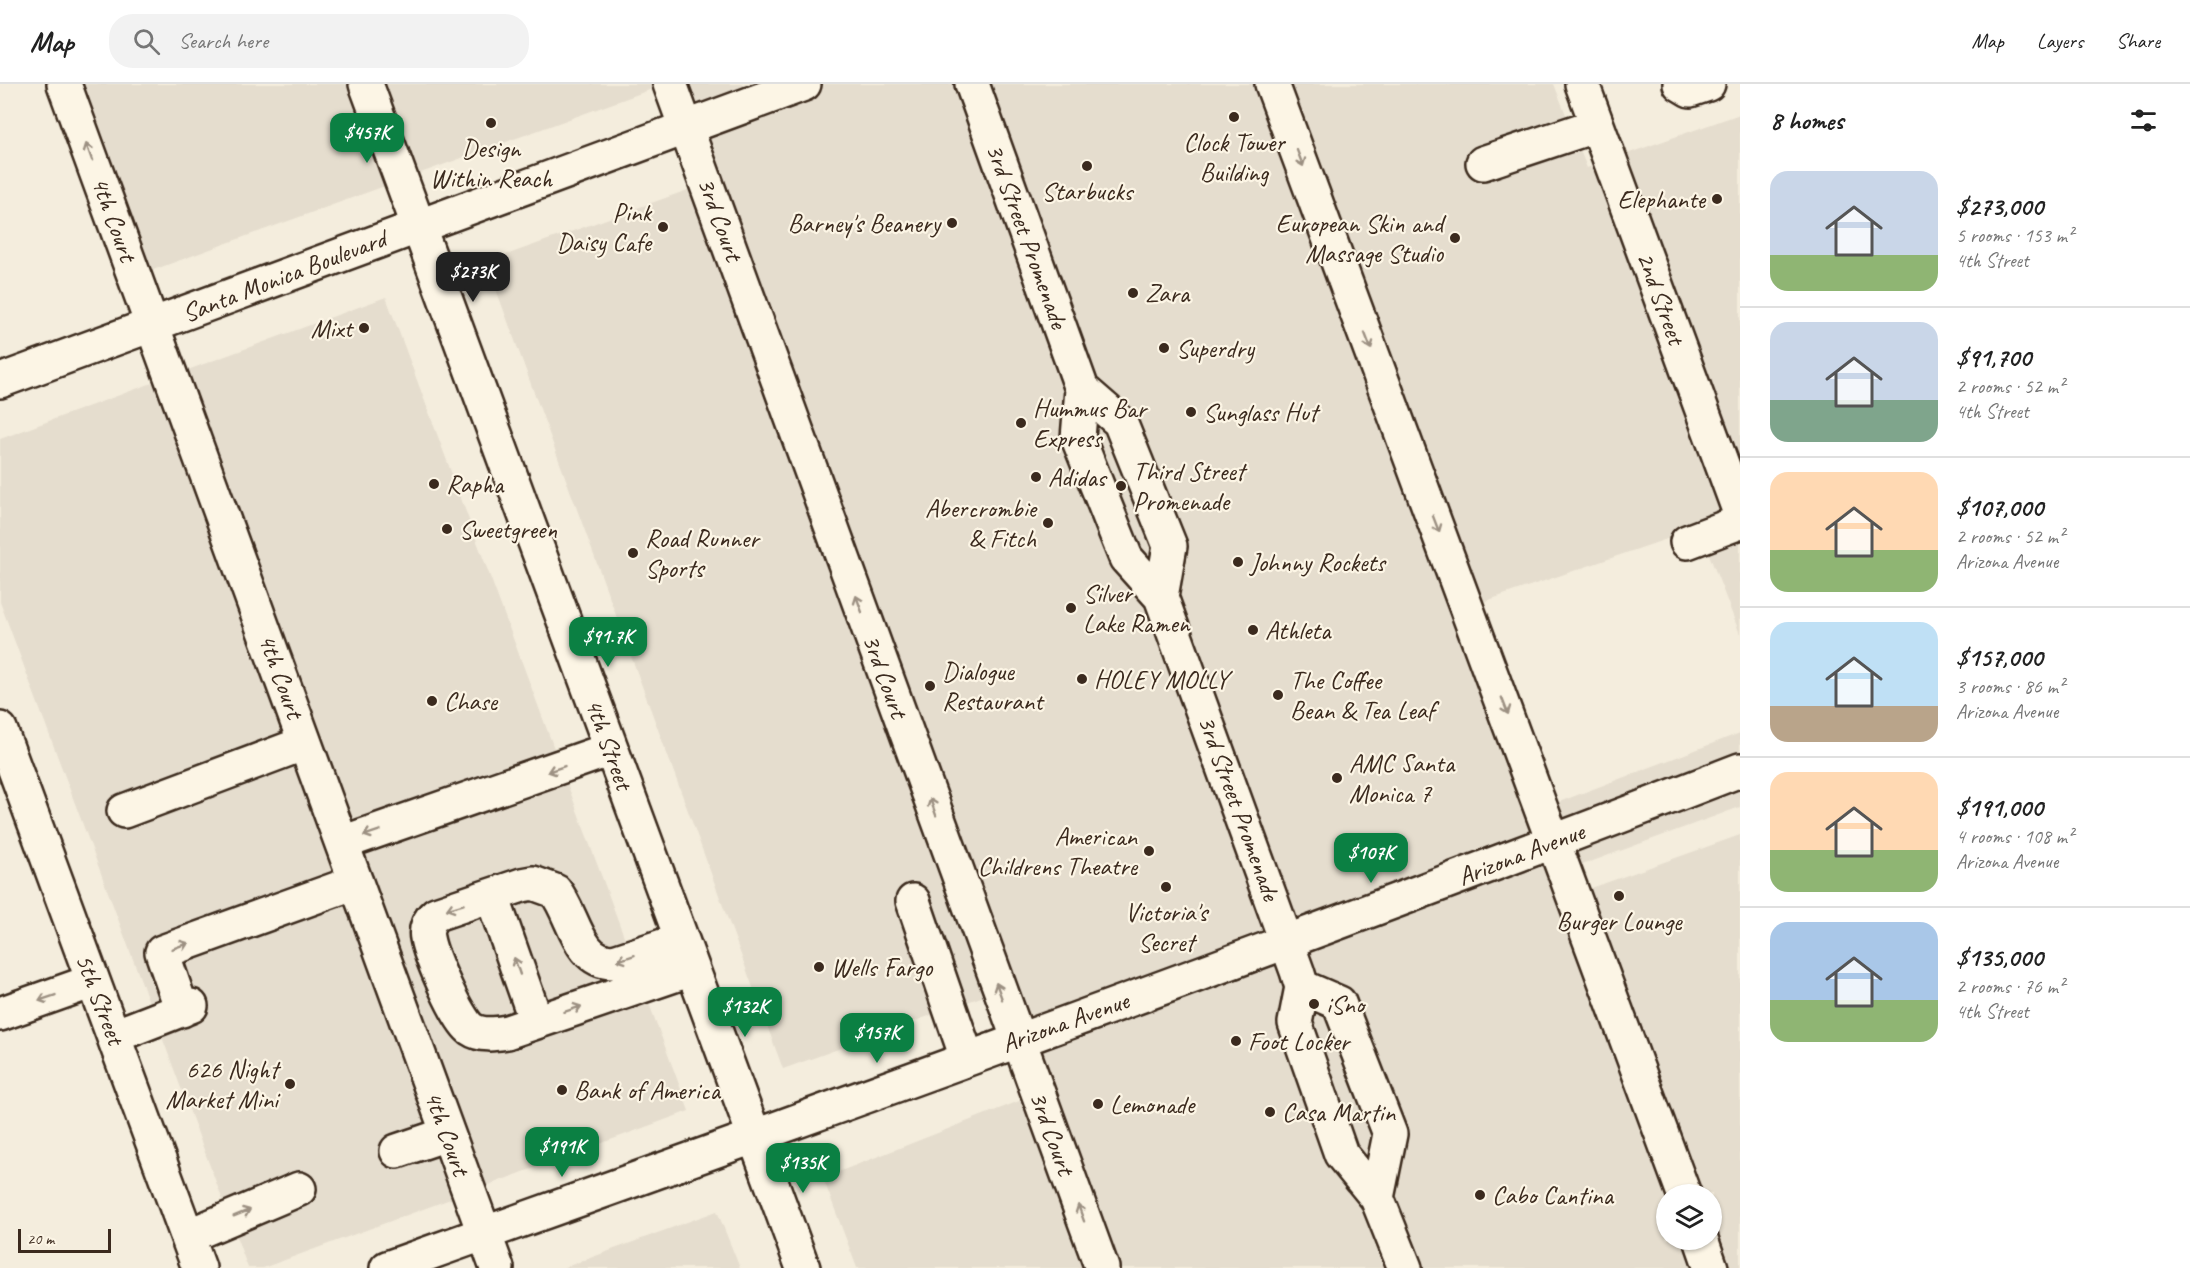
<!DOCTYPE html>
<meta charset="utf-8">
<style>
body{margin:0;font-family:Caveat,sans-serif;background:#f2f2f2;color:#222;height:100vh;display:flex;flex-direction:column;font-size:22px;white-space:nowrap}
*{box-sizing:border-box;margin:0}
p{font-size:20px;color:#767676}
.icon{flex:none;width:33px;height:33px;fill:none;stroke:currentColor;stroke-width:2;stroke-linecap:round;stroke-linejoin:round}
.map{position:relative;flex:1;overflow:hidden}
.sheet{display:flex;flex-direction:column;background:#fff;width:450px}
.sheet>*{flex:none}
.fabs{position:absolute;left:1656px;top:1100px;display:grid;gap:12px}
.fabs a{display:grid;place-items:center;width:66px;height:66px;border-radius:50%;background:#fff;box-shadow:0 2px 4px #0004;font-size:30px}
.scale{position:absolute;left:18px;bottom:15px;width:93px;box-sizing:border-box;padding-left:6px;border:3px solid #3b2a1e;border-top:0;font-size:16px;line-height:21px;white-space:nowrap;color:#3b2a1e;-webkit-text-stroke:4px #fcf5e5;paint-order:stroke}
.price{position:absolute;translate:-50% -51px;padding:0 14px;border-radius:12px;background:#0b8043;color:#fff;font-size:20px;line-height:39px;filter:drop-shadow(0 2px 3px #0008)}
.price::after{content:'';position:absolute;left:50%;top:36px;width:18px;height:14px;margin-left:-9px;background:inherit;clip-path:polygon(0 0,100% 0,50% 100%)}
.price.current{background:#222;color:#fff}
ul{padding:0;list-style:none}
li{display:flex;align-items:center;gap:18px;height:150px;padding:0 30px}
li+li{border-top:2px solid #e0e0e0}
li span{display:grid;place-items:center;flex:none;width:168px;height:120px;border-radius:18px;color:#555}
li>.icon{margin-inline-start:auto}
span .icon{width:72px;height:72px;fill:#fffc;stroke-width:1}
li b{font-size:26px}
h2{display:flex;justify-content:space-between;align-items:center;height:72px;padding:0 30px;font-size:26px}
header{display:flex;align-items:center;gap:36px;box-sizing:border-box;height:84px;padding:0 30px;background:#fff;border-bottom:2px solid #e0e0e0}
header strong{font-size:28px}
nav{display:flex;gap:33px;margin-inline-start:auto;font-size:21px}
.search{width:420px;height:54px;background:#f2f2f2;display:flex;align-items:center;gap:15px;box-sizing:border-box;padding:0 21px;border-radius:24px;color:#767676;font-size:22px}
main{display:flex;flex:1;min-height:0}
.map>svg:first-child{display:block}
.built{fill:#e5ddce}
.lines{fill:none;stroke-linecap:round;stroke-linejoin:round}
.minor-casing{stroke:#3b2a1e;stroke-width:38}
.major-casing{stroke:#3b2a1e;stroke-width:38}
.minor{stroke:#fcf5e5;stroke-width:33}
.major{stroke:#fcf5e5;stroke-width:33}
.oneway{stroke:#9c9082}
.poi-dot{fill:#3b2a1e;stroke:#fcf5e5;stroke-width:2}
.labels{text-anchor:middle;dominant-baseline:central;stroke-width:4.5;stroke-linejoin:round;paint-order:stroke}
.poi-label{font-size:26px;fill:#3b2a1e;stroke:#fcf5e5;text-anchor:start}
.street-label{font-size:26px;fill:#3b2a1e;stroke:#fcf5e5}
</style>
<header>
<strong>Map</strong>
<div class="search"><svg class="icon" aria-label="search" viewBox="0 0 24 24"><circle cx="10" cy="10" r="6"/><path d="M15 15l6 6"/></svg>Search here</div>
<nav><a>Map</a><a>Layers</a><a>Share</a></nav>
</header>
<main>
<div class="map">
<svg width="1740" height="1184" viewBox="0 0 1740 1184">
<rect width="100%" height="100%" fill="#f4eddd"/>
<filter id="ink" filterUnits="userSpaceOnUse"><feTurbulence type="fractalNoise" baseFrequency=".0167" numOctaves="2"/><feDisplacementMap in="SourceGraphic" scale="12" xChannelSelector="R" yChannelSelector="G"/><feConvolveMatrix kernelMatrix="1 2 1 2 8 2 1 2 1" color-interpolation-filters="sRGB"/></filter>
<g filter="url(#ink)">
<path class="built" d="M72 0H662L663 1 142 190Z
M680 0H1275L1538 726 1740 649V723L1560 789 1666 1110V1155H1693L1703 1184H1118Z
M1291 0H1554L1587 84 1740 30V430L1480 519Z
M696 103 992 909 783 985 486 178Z
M386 213 689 1027 263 1184H248L0 518V355Z
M1740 442V550L1703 455Z
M1740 751V1184H1725L1712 1149V1110H1697L1583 807Z
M1027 1014 1091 1184H857L823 1094Z
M717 1127 740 1184H563Z"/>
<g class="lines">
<defs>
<path id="minor" d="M64 0 497 1184
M366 0 803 1184
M670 0 1102 1184
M972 0 1082 305 1078 354 1126 474 1161 513 1297 887 1302 903 1295 939 1341 1070 1377 1114 1405 1184
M1272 0 1684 1110
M1582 0 1740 429
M1680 0 1690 6 1708 0
M1483 79 1597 41
M1082 305 1120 338 1170 462 1161 513
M1687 458 1740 438
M0 645 199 1184
M124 727 305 659
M342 759 611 665
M492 812 536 937
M913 817 967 974
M681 856 614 878C577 879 574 830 555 807L533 799 522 801 436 830C429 836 425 845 427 854 430 871 458 937 471 945 481 952 495 950 507 948L692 885
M1302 903 1339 919 1390 1050 1377 1114
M182 926 162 868 356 798
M0 930 93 897
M114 952 191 922
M397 1067 447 1050
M188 1152 299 1105
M1701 1155 1711 1184
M387 1184C840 1023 1292 859 1740 686"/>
<path id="major" d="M0 297 804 0"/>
</defs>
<use href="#minor" class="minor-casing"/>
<use href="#major" class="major-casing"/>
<use href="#minor" class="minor"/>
<use href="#major" class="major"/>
</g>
<defs><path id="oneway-shaft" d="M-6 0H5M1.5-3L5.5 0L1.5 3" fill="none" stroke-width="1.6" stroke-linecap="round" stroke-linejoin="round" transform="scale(1.5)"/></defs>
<g class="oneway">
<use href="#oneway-shaft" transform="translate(89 68) rotate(-110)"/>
<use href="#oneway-shaft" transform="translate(1300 74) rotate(69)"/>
<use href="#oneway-shaft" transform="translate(1368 257) rotate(69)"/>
<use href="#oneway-shaft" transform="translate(1436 440) rotate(69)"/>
<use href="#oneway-shaft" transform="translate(859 520) rotate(-110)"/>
<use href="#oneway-shaft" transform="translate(1505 622) rotate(69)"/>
<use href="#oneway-shaft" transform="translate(556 685) rotate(161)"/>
<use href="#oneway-shaft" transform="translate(933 723) rotate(-110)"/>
<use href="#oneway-shaft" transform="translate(372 749) rotate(161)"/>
<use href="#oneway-shaft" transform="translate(455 823) rotate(163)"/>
<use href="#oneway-shaft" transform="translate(180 862) rotate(-20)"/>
<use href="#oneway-shaft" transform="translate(626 874) rotate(162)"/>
<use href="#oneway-shaft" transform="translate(517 882) rotate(-109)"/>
<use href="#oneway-shaft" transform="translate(999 907) rotate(-110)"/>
<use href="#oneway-shaft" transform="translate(47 914) rotate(161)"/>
<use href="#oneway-shaft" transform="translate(573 925) rotate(-18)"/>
<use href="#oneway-shaft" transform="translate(242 1129) rotate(-22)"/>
<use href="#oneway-shaft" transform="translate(1081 1129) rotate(-110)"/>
</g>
</g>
<g class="poi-dot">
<circle cx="1234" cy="33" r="6"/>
<circle cx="491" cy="39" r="6"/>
<circle cx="1087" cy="82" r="6"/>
<circle cx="1717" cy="115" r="6"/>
<circle cx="952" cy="139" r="6"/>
<circle cx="663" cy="143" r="6"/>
<circle cx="1455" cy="154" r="6"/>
<circle cx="1133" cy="209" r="6"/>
<circle cx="364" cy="244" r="6"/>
<circle cx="1164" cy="264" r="6"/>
<circle cx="1191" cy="328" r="6"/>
<circle cx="1021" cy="339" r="6"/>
<circle cx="1036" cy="393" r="6"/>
<circle cx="434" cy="400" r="6"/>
<circle cx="1121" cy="402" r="6"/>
<circle cx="1048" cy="439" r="6"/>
<circle cx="447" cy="445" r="6"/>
<circle cx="633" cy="469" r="6"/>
<circle cx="1238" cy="478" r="6"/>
<circle cx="1071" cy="524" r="6"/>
<circle cx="1253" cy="546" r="6"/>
<circle cx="1082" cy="595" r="6"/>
<circle cx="930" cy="602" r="6"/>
<circle cx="1278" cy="611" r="6"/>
<circle cx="432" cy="617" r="6"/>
<circle cx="1337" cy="694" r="6"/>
<circle cx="1149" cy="767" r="6"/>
<circle cx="1166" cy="803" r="6"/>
<circle cx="1619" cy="812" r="6"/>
<circle cx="819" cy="883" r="6"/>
<circle cx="1314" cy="920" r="6"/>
<circle cx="1236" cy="957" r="6"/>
<circle cx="290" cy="1000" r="6"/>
<circle cx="562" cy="1006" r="6"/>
<circle cx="1098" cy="1020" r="6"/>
<circle cx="1270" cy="1028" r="6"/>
<circle cx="1480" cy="1111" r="6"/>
</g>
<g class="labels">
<g class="poi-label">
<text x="1234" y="58" text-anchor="middle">Clock Tower<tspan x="1234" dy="30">Building</tspan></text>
<text x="491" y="64" text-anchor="middle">Design<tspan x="491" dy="30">Within Reach</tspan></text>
<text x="1087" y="107" text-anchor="middle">Starbucks</text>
<text x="1705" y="115" text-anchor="end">Elephante</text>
<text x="651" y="128" text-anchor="end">Pink<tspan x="651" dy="30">Daisy Cafe</tspan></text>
<text x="940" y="139" text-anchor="end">Barney's Beanery</text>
<text x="1443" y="139" text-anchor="end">European Skin and<tspan x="1443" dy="30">Massage Studio</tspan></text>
<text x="1145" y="209">Zara</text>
<text x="352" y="244" text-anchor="end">Mixt</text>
<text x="1176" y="264">Superdry</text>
<text x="1033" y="324">Hummus Bar<tspan x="1033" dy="30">Express</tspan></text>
<text x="1203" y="328">Sunglass Hut</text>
<text x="1133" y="387">Third Street<tspan x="1133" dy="30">Promenade</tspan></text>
<text x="1048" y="393">Adidas</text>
<text x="446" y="400">Rapha</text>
<text x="1036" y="424" text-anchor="end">Abercrombie<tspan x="1036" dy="30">&amp; Fitch</tspan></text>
<text x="459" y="445">Sweetgreen</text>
<text x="645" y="454">Road Runner<tspan x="645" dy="30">Sports</tspan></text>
<text x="1250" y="478">Johnny Rockets</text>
<text x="1083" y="509">Silver<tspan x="1083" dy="30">Lake Ramen</tspan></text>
<text x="1265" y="546">Athleta</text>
<text x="942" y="587">Dialogue<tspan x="942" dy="30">Restaurant</tspan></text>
<text x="1094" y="595">HOLEY MOLLY</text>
<text x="1290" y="596">The Coffee<tspan x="1290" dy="30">Bean &amp; Tea Leaf</tspan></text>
<text x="444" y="617">Chase</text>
<text x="1349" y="679">AMC Santa<tspan x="1349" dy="30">Monica 7</tspan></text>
<text x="1137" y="752" text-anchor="end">American<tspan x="1137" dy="30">Childrens Theatre</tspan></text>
<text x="1166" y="828" text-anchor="middle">Victoria's<tspan x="1166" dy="30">Secret</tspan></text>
<text x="1619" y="837" text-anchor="middle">Burger Lounge</text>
<text x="831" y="883">Wells Fargo</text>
<text x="1326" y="920">iSno</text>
<text x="1248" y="957">Foot Locker</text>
<text x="278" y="985" text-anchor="end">626 Night<tspan x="278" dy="30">Market Mini</tspan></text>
<text x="574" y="1006">Bank of America</text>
<text x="1110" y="1020">Lemonade</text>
<text x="1282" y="1028">Casa Martin</text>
<text x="1492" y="1111">Cabo Cantina</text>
</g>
<g class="street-label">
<text transform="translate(114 135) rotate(70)">4th Court</text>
<text transform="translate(720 135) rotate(70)">3rd Court</text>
<text transform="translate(1027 152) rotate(70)">3rd Street Promenade</text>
<text transform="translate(284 192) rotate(-21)">Santa Monica Boulevard</text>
<text transform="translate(1661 214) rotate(70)">2nd Street</text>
<text transform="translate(281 592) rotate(70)">4th Court</text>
<text transform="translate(885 592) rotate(70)">3rd Court</text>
<text transform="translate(609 660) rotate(70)">4th Street</text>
<text transform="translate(1239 724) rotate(70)">3rd Street Promenade</text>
<text transform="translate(1521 770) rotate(-21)">Arizona Avenue</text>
<text transform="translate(100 915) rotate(69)">5th Street</text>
<text transform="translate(1065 938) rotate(-20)">Arizona Avenue</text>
<text transform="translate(447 1049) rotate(70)">4th Court</text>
<text transform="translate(1052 1049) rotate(70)">3rd Court</text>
</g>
</g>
</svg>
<div class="fabs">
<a><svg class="icon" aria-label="layers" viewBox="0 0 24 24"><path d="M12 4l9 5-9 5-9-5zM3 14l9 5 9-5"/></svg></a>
</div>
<div class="scale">20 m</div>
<b class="price" style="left:367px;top:80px">$457K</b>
<b class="price current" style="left:473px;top:219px">$273K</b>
<b class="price" style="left:608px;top:584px">$91.7K</b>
<b class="price" style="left:1371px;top:800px">$107K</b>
<b class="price" style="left:745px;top:954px">$132K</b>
<b class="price" style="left:877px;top:980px">$157K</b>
<b class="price" style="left:562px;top:1094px">$191K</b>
<b class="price" style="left:803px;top:1110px">$135K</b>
</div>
<section class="sheet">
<h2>8 homes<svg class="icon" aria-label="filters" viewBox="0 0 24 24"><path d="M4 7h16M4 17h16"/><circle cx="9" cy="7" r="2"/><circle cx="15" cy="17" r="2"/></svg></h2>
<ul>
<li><span style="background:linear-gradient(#c9d6e8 70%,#8fb573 0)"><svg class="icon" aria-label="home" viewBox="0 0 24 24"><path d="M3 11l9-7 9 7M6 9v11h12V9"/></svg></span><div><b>$273,000</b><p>5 rooms · 153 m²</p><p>4th Street</p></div></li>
<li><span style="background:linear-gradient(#c9d6e8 65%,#7fa58c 0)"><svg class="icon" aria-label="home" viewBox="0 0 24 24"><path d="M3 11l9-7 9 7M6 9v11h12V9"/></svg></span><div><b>$91,700</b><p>2 rooms · 52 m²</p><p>4th Street</p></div></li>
<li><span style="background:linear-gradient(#ffd9b3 65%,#8fb573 0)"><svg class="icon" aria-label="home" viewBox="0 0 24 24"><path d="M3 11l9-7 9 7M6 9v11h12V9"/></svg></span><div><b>$107,000</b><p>2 rooms · 52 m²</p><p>Arizona Avenue</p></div></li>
<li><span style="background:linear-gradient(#bfe0f5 70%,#b9a48a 0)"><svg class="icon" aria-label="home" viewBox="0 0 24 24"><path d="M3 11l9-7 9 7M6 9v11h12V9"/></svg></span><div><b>$157,000</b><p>3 rooms · 86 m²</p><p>Arizona Avenue</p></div></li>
<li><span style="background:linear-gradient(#ffd9b3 65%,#8fb573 0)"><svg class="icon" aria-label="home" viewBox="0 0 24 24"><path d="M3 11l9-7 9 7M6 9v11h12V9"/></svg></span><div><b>$191,000</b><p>4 rooms · 108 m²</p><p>Arizona Avenue</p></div></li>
<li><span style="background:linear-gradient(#a9c7e8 65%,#8fb573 0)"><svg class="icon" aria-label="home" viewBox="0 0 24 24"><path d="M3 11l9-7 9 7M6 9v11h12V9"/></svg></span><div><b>$135,000</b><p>2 rooms · 76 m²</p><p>4th Street</p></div></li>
</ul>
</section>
</main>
